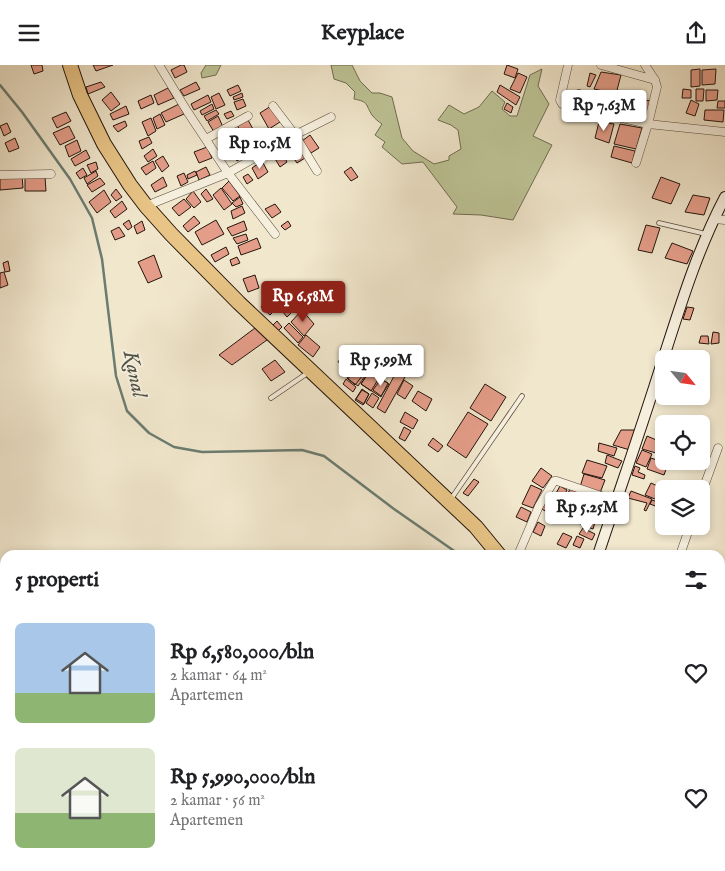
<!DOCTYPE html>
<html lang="id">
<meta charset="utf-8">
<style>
body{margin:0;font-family:"IM FELL English",serif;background:#f6f6f6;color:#202124;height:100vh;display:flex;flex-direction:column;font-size:19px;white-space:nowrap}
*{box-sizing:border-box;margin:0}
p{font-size:16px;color:#757577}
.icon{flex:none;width:28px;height:28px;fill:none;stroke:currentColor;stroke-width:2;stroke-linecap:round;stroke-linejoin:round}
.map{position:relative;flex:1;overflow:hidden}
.sheet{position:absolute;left:0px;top:485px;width:725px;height:321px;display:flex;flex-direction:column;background:#fff;border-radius:15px 15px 0 0;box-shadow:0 2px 8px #0003}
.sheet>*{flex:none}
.needle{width:32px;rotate:119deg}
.controls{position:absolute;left:655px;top:285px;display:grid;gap:10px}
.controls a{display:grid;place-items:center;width:55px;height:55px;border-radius:8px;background:#fff;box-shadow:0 2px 8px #0003;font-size:25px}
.price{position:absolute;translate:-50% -42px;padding:0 11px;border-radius:5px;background:#fff;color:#222;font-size:16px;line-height:32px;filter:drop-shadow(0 1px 2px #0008)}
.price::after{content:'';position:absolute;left:50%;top:30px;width:15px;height:11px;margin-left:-8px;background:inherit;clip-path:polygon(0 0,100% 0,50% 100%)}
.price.current{background:#8f2418;color:#fff}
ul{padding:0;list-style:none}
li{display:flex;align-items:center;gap:15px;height:125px;padding:0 15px}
li span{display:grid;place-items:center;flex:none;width:140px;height:100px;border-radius:8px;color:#555}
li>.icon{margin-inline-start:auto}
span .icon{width:60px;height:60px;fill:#fffc;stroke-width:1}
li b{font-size:21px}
h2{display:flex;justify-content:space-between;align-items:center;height:60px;padding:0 15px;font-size:21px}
header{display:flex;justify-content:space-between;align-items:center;height:65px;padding:0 15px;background:#fff;font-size:22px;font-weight:800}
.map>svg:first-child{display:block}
.green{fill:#bdc496;stroke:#706c51}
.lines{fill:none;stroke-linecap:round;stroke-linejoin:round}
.stream{stroke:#6b7c70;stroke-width:2.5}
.building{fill:#e49d89;stroke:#24150c}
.lane-casing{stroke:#574a3c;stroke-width:5.5}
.street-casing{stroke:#574a3c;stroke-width:9}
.secondary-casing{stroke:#24150c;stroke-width:12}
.highway-casing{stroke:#24150c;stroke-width:16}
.lane{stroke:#f6efde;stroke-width:4}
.street{stroke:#f6efde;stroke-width:8}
.secondary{stroke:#f6efde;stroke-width:10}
.highway{stroke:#e8c486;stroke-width:14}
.labels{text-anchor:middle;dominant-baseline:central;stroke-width:4;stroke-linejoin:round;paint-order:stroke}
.water-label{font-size:21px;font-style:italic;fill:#4e5146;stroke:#f6efde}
</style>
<header><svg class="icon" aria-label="menu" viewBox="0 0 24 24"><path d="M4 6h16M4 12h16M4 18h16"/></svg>Keyplace<svg class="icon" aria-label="share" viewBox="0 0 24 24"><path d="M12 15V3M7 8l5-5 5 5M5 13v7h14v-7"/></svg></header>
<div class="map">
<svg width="725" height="806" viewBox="0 0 725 806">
<rect width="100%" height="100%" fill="#f1e7cd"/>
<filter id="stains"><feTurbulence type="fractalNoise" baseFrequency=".004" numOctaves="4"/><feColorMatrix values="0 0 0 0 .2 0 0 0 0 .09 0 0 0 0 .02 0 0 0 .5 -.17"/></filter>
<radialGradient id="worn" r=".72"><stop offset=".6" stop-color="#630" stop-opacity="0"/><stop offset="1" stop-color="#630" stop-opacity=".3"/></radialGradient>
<path class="green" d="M206 0H221L216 10 202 13 201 8Z
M331 0H352L360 16 372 28H380L392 32 402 73 413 86 434 99 449 95V91L461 84 458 65 451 60 438 55 449 40 464 49 479 42 492 26 505 37 502 44 510 51H517L530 10 542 4 538 21 549 39 533 71 552 80 513 155 481 150 453 149 457 142 423 97 402 99 382 82 385 77 375 70 382 59C379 57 375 54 372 50 365 39 369 37 354 34L355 27 346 18 334 14Z"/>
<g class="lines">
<path class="stream" d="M0 20 22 47 70 114 92 153 102 194 116 311 127 346 149 368 174 382 202 387 302 385 324 391 394 444 460 490
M398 806 402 801"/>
</g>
<path class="building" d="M31 0H42L43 6 34 9Z
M93 0H113L96 6Z
M181 0H184L187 7 175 13 171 5Z
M507 0 518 4 515 13 504 9Z
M700 4V21L691 22V5Z
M716 4 715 19 702 20V5Z
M601 7 621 10 616 29 594 24Z
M518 8 527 12 520 28 510 24Z
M590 8 596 10 590 22 587 21Z
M101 17 105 22 88 29 86 22Z
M196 17 200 24 184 31 180 25Z
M238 20 241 26 230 31 227 25Z
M500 20 520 32 516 40 497 27Z
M168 23 174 33 158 40 154 30Z
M683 24 691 25V33H682Z
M696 24H704L703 36H696Z
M577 25H581L580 39 575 38Z
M706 25H718L717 35 706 36Z
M111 27 120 39 111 46 102 35Z
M219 28 225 40 216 44 211 32Z
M242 28 243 32 234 35 233 32Z
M617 29 631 31 626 49 613 46Z
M151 30 154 38 141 44 138 36Z
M208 30 211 37 194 45 191 39Z
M634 33 651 36 647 54 628 50Z
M243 34 246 41 237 45 234 37Z
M691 35 699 39 695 51 686 48Z
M718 36H725V43H717Z
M507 38 513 42 511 48 504 44Z
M179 39 184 49 166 57 161 48Z
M212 39 214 44 202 50 200 46Z
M126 41 129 49 113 55 110 49Z
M271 41 280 57 269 64 260 48Z
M216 45 219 49 207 56 204 51Z
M705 45H724L723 57 704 55Z
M231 46 234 51 227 54 224 49Z
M66 47 71 56 57 63 52 53Z
M160 49 165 60 157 64 153 53Z
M218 51 223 62 214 67 208 57Z
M151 53 156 66 148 71 142 57Z
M248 55 253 64 242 69 237 60Z
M125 56 127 61 118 67 113 61Z
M599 57 614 59 609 78 595 73Z
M7 58 11 67 4 71 0 61Z
M620 59 642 63 636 84 614 79Z
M69 61 75 73 60 80 53 68Z
M231 62 235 71 223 78 218 69Z
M310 70 319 83 311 88 302 76Z
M149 72 152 78 142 84 139 76Z
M15 73 19 83 9 87 5 78Z
M255 73 261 84 248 91 243 81Z
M77 75 81 86 69 92 65 81Z
M294 78 305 93 297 98 287 84Z
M240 80 246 90 237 96 232 85Z
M614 81 635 86 632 98 611 92Z
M207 82 212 93 199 98 194 87Z
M153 84 157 91 148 97 144 91Z
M86 85 90 93 75 101 71 94Z
M281 86 287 97 280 102 274 92Z
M163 91 169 101 162 107 155 96Z
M153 96 156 103 146 110 141 103Z
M262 96 268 107 258 114 252 103Z
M96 97 98 104 91 108 87 100Z
M206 102 210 110 199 115 196 107Z
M351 102 358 112 351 116 344 107Z
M83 103 87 110 80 114 76 108Z
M96 106 98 111 87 119 84 113Z
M195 106 197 110 188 114 187 110Z
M184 108 188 117 181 121 177 111Z
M248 109 253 115 247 119 243 112Z
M22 110 23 123 0 125V111Z
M25 111 45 112 46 126H25Z
M163 112 167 121 155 127 151 120Z
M661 112 680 119 671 139 652 133Z
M100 113 105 119 92 127 87 120Z
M229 116 240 131 233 136 222 123Z
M221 123 232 139 224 145 213 130Z
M116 124 122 132 116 136 111 130Z
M206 124 213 134 207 137 201 129Z
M104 125 111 137 97 148 89 137Z
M193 126 201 137 194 143 186 134Z
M693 130 710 133 704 150 685 147Z
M240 132 243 139 236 142 232 138Z
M184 134 191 142 179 151 172 143Z
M122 136 127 144 115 153 110 146Z
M275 139 281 147 272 153 265 144Z
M242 141 245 148 233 154 231 146Z
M194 151 200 158 188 167 183 161Z
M129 155 132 162 128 165 123 159Z
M216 155 224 169 202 180 195 167Z
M142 156 145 165 137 169 134 161Z
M244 156 247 165 232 171 227 163Z
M288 156 291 161 285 165 281 161Z
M646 160 660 163 652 188 638 185Z
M119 162 125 171 115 175 111 166Z
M246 169 248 175 237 179 233 173Z
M257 173 261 183 241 190 238 181Z
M672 178 693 186 687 199 665 193Z
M226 182 229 189 215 197 211 190Z
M154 190 162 212 148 218 138 197Z
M237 192 240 198 232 201 230 195Z
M8 196 10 206 5 207 3 198Z
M4 207 8 220 0 223V208Z
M255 210 259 223 248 227 243 214Z
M268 234 277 243 270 250 261 242Z
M293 235 298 241 287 252 282 246Z
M687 242 694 243 690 255 683 254Z
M302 245 314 259 304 271 291 257Z
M277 256 282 262 278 266 273 260Z
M289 258 303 272 298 278 284 263Z
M255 263 267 275 232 300 219 290Z
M713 267 719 268V278L711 279Z
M306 270 320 282 313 292 298 280Z
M701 271H708L709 279 699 278Z
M347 285 359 293 349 305 338 297Z
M346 286 351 290 343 300 338 297Z
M353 289 359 295 350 306 344 302Z
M275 295 285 307 271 316 262 304Z
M362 297 370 302 365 309 356 304Z
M401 298 410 303 385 348 377 343Z
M701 298H706L703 312H701Z
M354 303 363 310 355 320 347 313Z
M355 304 365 311 358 321 348 314Z
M369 307 388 318 381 332 361 319Z
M369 307 379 313 371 326 361 319Z
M346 314 356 322 353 327 343 319Z
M381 314 389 319 381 331 373 325Z
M404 315 413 321 405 334 397 329Z
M485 319 506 332 491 356 470 343Z
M362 324 369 329 363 340 355 335Z
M362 325 369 329 364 339 356 334Z
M418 326 432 334 426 346 412 336Z
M372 328 379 333 373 343 366 338Z
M405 347 418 355 413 364 400 357Z
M468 347 488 359 466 393 447 380Z
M404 362 411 366 405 376 399 373Z
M621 365H636L630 385 613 380Z
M647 371 661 377 656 388 642 384Z
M433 373 443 381 438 387 428 380Z
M599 378 617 383 614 391 598 386Z
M642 385 652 389 646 402 636 398Z
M607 390 622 396 618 403 605 398Z
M651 393 668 399 664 410 647 404Z
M587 395 607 401 602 413 582 408Z
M635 401 640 403 638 407 645 410 644 414 632 410Z
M541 403 552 411 543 423 532 416Z
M584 409 605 415 600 428 580 422Z
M474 414 479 417 468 431 463 428Z
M651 418 664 424 660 436 645 430Z
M531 420 542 425 533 443 522 439Z
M560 421 567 425 561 437 554 432Z
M570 424 582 428 575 441 564 436Z
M631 426 652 434 646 446 644 445 647 438 628 433Z
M589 430 598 433 595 440 587 438Z
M602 433 612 437 609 444 599 441Z
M545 434 551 437 547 447 540 443Z
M554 435 560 439 556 446 550 443Z
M652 435 660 438 658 442 650 439Z
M563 438 574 442 569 453 558 447Z
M587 440 599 444 595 452 584 449Z
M521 442 531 447 527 457 516 452Z
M574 445 583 448 579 458 568 455Z
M584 450 596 454 593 464 580 459Z
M538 457 545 461 541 471 533 467Z
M583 463 595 469 592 475 579 469Z
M563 468 572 472 566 483 557 479Z
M577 471 584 474 580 483 573 480Z"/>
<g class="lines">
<defs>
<path id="lane" d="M659 158 706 169
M271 333 309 307
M451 434 522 331"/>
<path id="street" d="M159 0 187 46 228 108 275 169
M568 0 560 35 562 39 648 59 725 67
M601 0 655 15
M273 41 295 70 317 106
M206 74 248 51
M636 98 648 59 657 22 655 15 645 0
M0 110 51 109
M146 141 228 108 295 70 331 52
M714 154 725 155
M701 430 718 383
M518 490 539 441 554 416H557L616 436
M680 490 690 461
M720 574 725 561
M720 585 725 587
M720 771 725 770
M716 801 717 806
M404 806 407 801
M446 806 479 801"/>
<path id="secondary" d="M598 490C618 430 639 370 658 310 678 249 695 189 725 132"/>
<path id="highway" d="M70 0 80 30 104 79 130 120 146 141 171 169 239 238 476 462 499 490
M568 801 569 806"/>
</defs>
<use href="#lane" class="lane-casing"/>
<use href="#street" class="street-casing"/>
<use href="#secondary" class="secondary-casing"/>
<use href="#highway" class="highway-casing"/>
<use href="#lane" class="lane"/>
<use href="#street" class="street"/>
<use href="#secondary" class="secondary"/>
<use href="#highway" class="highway"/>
</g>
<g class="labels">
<g class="water-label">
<text transform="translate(134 309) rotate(78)">Kanal</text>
</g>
</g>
<rect width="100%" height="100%" filter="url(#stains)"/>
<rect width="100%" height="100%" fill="url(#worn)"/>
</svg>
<div class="controls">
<a><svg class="needle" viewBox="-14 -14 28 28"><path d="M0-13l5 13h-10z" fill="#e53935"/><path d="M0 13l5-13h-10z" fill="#757577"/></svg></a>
<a><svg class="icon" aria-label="locate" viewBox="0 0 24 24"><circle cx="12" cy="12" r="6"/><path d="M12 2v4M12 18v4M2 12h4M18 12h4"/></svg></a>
<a><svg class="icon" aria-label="layers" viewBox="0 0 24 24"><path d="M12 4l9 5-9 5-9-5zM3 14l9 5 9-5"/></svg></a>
</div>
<b class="price" style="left:604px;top:67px">Rp 7.63M</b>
<b class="price" style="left:260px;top:105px">Rp 10.5M</b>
<b class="price current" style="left:303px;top:258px">Rp 6.58M</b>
<b class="price" style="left:381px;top:322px">Rp 5.99M</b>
<b class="price" style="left:587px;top:469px">Rp 5.25M</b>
<section class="sheet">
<h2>5 properti<svg class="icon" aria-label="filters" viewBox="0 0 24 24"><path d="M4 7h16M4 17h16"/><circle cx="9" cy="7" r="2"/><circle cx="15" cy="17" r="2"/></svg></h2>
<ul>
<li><span style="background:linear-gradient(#a9c7e8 70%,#8fb573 0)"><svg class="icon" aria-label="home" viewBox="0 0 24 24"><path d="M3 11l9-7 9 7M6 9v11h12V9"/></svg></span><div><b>Rp 6,580,000/bln</b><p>2 kamar · 64 m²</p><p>Apartemen</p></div><svg class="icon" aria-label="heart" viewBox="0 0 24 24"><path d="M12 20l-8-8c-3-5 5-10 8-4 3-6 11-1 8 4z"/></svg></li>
<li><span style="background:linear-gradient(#dfe7d0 65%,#8fb573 0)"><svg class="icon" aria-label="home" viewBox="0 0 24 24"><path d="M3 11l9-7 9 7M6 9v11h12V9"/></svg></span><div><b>Rp 5,990,000/bln</b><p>2 kamar · 56 m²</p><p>Apartemen</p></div><svg class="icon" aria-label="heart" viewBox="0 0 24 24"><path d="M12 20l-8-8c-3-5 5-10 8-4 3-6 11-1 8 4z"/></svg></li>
</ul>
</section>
</div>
